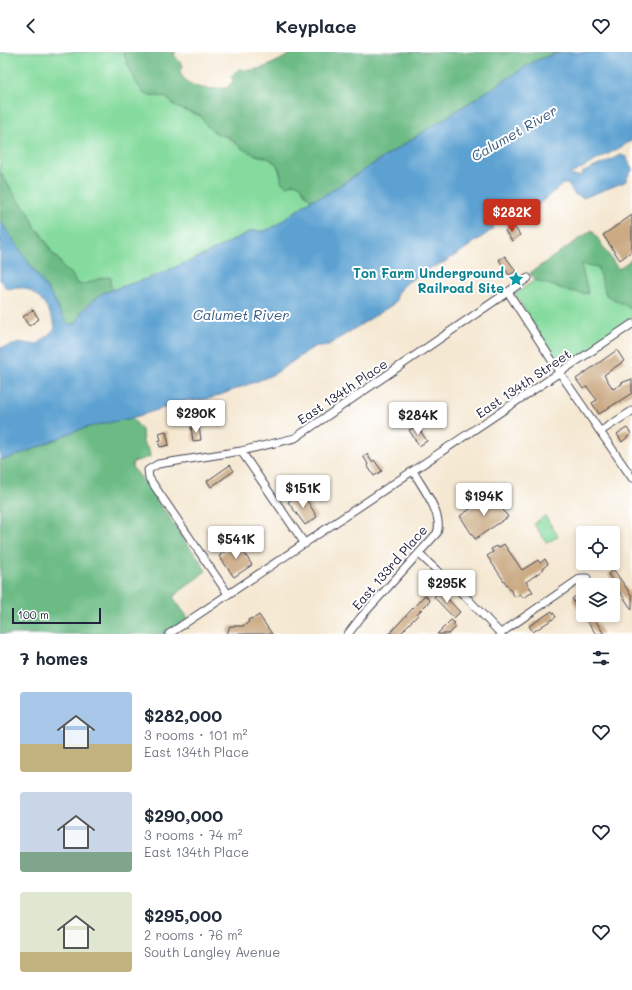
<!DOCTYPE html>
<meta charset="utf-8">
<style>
body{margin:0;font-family:Mali,sans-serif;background:#f2f2f3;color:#1f2937;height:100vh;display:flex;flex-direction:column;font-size:15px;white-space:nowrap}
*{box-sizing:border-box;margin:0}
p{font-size:13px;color:#747a83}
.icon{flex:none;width:22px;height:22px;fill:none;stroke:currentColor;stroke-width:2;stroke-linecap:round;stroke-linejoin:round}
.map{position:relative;height:582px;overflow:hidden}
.details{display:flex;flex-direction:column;background:#fff;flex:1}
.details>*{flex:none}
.controls{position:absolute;left:576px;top:474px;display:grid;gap:8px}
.controls a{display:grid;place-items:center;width:44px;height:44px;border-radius:4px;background:#fff;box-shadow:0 2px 6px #0003;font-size:20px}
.scale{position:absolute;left:12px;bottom:10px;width:89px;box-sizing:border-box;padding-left:4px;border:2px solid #22223b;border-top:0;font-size:11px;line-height:14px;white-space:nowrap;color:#22223b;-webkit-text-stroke:3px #fff;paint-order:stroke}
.price{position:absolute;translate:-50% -34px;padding:0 9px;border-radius:4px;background:#fff;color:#222;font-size:13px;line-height:26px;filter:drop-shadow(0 1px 2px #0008)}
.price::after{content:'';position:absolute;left:50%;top:24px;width:12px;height:9px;margin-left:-6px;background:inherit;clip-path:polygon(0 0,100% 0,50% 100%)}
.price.active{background:#c8321e;color:#fff}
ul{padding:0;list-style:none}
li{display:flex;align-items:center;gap:12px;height:100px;padding:0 20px}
li span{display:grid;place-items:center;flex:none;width:112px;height:80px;border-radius:4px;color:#555}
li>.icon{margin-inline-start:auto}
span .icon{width:48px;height:48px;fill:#fffc;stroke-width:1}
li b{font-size:17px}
h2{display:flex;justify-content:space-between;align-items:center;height:48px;padding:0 20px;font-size:17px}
header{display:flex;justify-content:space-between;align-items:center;height:52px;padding:0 20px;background:#fff;font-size:18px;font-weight:800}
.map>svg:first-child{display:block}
.green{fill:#85db9e;stroke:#547e6c}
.forest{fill:#6cbb85;stroke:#476e60}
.water{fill:#5ca1d1;stroke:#3f6286}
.building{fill:#cbaa84}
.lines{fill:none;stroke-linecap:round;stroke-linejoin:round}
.minor-casing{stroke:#424052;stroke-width:9}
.minor{stroke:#fff;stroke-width:7}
.labels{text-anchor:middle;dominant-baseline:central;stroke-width:4;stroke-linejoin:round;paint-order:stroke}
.culture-label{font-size:13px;font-weight:bold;fill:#0d838f;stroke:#fff;text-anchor:end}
.street-label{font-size:13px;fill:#22223b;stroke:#fff}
.water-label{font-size:14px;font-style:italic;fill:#3c5b7e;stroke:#fff}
</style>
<header><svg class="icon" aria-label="back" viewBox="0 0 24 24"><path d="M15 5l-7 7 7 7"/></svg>Keyplace<svg class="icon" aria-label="heart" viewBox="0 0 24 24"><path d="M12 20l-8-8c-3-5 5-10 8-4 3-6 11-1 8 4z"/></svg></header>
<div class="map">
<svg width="632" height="582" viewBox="0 0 632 582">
<rect width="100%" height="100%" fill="#fff"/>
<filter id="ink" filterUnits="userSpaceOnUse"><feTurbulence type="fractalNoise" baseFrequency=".025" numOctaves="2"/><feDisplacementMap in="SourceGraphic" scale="8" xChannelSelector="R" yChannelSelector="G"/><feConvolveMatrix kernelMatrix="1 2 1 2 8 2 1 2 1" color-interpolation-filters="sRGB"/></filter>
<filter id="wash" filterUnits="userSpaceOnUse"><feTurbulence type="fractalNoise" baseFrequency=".012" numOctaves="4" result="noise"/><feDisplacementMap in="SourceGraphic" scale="16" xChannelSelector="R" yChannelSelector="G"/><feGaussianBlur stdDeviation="0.9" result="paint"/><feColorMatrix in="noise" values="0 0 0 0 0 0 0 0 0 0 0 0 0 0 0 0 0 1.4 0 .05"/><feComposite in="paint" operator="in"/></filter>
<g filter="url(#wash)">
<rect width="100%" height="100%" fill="#f5e8d2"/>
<path class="green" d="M0 0H123L132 21 156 44 165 45 178 56 201 64 205 71 217 81 229 86 243 97 258 104 267 105 277 113 281 125 301 134 305 142 311 148 272 176 264 179H251L204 203 155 224 112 238 110 231 82 233 77 232 71 221 65 218 58 207 51 199 41 181 37 178 28 159 18 148 0 120Z
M581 212 599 215 606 243 632 257V270L565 315H562L558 312 515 242 535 228 569 239 588 241Z
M545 464 558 484 547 491 534 472Z"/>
<path class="forest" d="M123 0H176L174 3 183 14 180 21C191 39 208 37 227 36L233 29 231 24 239 17C256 22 278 10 293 0H562L545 5 533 10 323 144 311 148 305 142 301 134 294 131 287 134 281 130C282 101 260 108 243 97 238 94 235 88 229 85 225 84 221 83 217 82 210 78 204 71 201 64L178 56 165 45 144 42C134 30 129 14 123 0Z
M0 120 18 148 28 159 37 178 41 181 51 199 58 207 65 218 71 221 77 232C89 234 100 222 112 226L110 231 112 238C101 242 89 249 82 259 80 263 79 267 76 271L71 273 67 271 61 262 53 246 0 168Z
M592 178 618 217 632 207V257L606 243 598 215 581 212 588 242 569 239 535 228 530 221Z
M132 366 142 378 143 391 149 398 150 405 133 410 132 415 155 441 157 450 166 460 186 491 197 504 206 519 173 545 188 566 165 582H0V407L31 398 75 379 96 373Z"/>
<path class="water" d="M562 0H632V88L623 94 571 122V124H581L583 120 588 118 621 103 626 105 632 117V119L628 123 627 127 625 130 583 146 574 142 568 132H563L534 156 514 163 501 172 497 171 493 174V176L492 178 459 201 441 212 430 216 408 230 397 241 396 249 392 253 327 294H316L312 296 276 321 263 327 212 346 194 349 189 348 132 366 96 373 75 379 31 398 7 407H0V296L17 292 18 290 37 293 54 278 55 274C50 258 38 238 19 235 14 235 11 237 7 237L0 228V168L53 246 61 262 67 271 71 273 76 271 82 259 102 241 155 224 204 203 251 179H264L272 176 311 148 323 144 533 10 545 5Z"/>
<g id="blocks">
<path class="building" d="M632 163V199L620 208 603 183Z
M513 173 520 183 512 189 505 179Z
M505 204 516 219 509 223 499 208Z
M33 258 39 267 29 274 23 265Z
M617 298 624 309 604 323 613 337 622 332 621 331 632 327V341L599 362 592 351 597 348 587 335 583 337 576 327Z
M199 374 201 388 193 389 191 375Z
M417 374 427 389 419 394 409 378Z
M627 376 631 382 622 390 617 382Z
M166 379 169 393 160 395 158 389 161 388 159 381Z
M367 402 372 410 374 408 382 419 374 424 367 413 368 412 363 404Z
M230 413 234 419 211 435 207 429Z
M302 440 317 465 305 473 288 450Z
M492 442 508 465 475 487 460 464Z
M238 491 252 513 234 525 219 504Z
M504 492 522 518 538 508 540 511 545 507 548 512 543 516 544 517 526 530 533 540 523 546 520 542 515 545 487 504 493 500 491 497 497 494 498 496Z
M614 518 632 544V558L608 522Z
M440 539 460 560 454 566 434 545Z
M578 542 583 550V563H592L604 582H596L576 554 572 547Z
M425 543 430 549 417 562 418 563 405 576H406L400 582H389Z
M552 559 556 565 533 580 529 574Z
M259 563 272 582H227L230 574H243L249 570 248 568 252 566 253 567Z
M451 568 455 571 453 573 456 575 449 582H437Z"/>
</g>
</g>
<g filter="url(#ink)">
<use href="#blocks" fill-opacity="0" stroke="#424052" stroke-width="1"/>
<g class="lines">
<defs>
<path id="minor" d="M508 240 560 321 632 426
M601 379 632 359
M241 399 305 492
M419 502 468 547 501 582
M228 542 149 426 148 418 158 412 241 399 295 386 528 226
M501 581 581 526H587
M169 582 632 272
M348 582 361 565 437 481C444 463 422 435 413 419"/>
</defs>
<use href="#minor" class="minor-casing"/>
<use href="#minor" class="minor"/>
</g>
</g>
<defs>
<symbol id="sight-bare" viewBox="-9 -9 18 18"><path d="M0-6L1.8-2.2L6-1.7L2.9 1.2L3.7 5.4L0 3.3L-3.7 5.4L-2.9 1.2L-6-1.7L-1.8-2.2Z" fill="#0f9aa8" stroke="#fff" stroke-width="2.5" paint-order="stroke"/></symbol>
</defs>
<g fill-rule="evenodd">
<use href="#sight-bare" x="505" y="216" width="22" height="22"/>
</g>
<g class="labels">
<g class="culture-label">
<text x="504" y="220">Ton Farm Underground<tspan x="504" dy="15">Railroad Site</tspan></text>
</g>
<g class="street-label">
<text transform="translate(523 331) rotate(-34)">East 134th Street</text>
<text transform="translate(342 339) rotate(-34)">East 134th Place</text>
<text transform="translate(389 515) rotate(-49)">East 133rd Place</text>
</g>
<g class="water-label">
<text transform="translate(514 81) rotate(-30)">Calumet River</text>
<text x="241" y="262">Calumet River</text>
</g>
</g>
</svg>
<div class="controls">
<a><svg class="icon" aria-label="locate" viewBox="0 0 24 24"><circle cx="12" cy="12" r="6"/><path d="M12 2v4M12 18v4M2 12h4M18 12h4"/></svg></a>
<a><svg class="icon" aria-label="layers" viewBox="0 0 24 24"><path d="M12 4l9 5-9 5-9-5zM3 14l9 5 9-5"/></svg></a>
</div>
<div class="scale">100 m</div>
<b class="price active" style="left:512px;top:181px">$282K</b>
<b class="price" style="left:196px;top:382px">$290K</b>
<b class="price" style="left:418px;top:384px">$284K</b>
<b class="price" style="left:303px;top:457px">$151K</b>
<b class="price" style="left:484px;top:465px">$194K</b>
<b class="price" style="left:236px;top:508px">$541K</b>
<b class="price" style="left:447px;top:552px">$295K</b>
</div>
<section class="details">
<h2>7 homes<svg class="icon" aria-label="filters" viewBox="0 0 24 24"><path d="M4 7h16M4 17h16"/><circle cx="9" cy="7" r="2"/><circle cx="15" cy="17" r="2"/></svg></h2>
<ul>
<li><span style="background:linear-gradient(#a9c7e8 65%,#c2b280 0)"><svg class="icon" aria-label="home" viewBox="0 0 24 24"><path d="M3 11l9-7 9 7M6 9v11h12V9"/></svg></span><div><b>$282,000</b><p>3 rooms · 101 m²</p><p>East 134th Place</p></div><svg class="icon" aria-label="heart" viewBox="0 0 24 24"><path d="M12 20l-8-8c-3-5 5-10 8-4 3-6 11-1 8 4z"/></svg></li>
<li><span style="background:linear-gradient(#c9d6e8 75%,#7fa58c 0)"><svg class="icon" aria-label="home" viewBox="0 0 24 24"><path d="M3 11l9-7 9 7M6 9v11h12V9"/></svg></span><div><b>$290,000</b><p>3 rooms · 74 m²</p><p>East 134th Place</p></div><svg class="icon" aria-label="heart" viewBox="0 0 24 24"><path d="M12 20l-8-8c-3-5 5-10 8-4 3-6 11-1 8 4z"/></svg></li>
<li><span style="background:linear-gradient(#dfe7d0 75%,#c2b280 0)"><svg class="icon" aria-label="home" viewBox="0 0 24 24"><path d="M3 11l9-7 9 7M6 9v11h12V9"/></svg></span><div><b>$295,000</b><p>2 rooms · 76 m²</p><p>South Langley Avenue</p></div><svg class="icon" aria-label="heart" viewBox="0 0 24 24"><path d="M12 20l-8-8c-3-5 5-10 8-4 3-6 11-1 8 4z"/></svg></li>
</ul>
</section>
